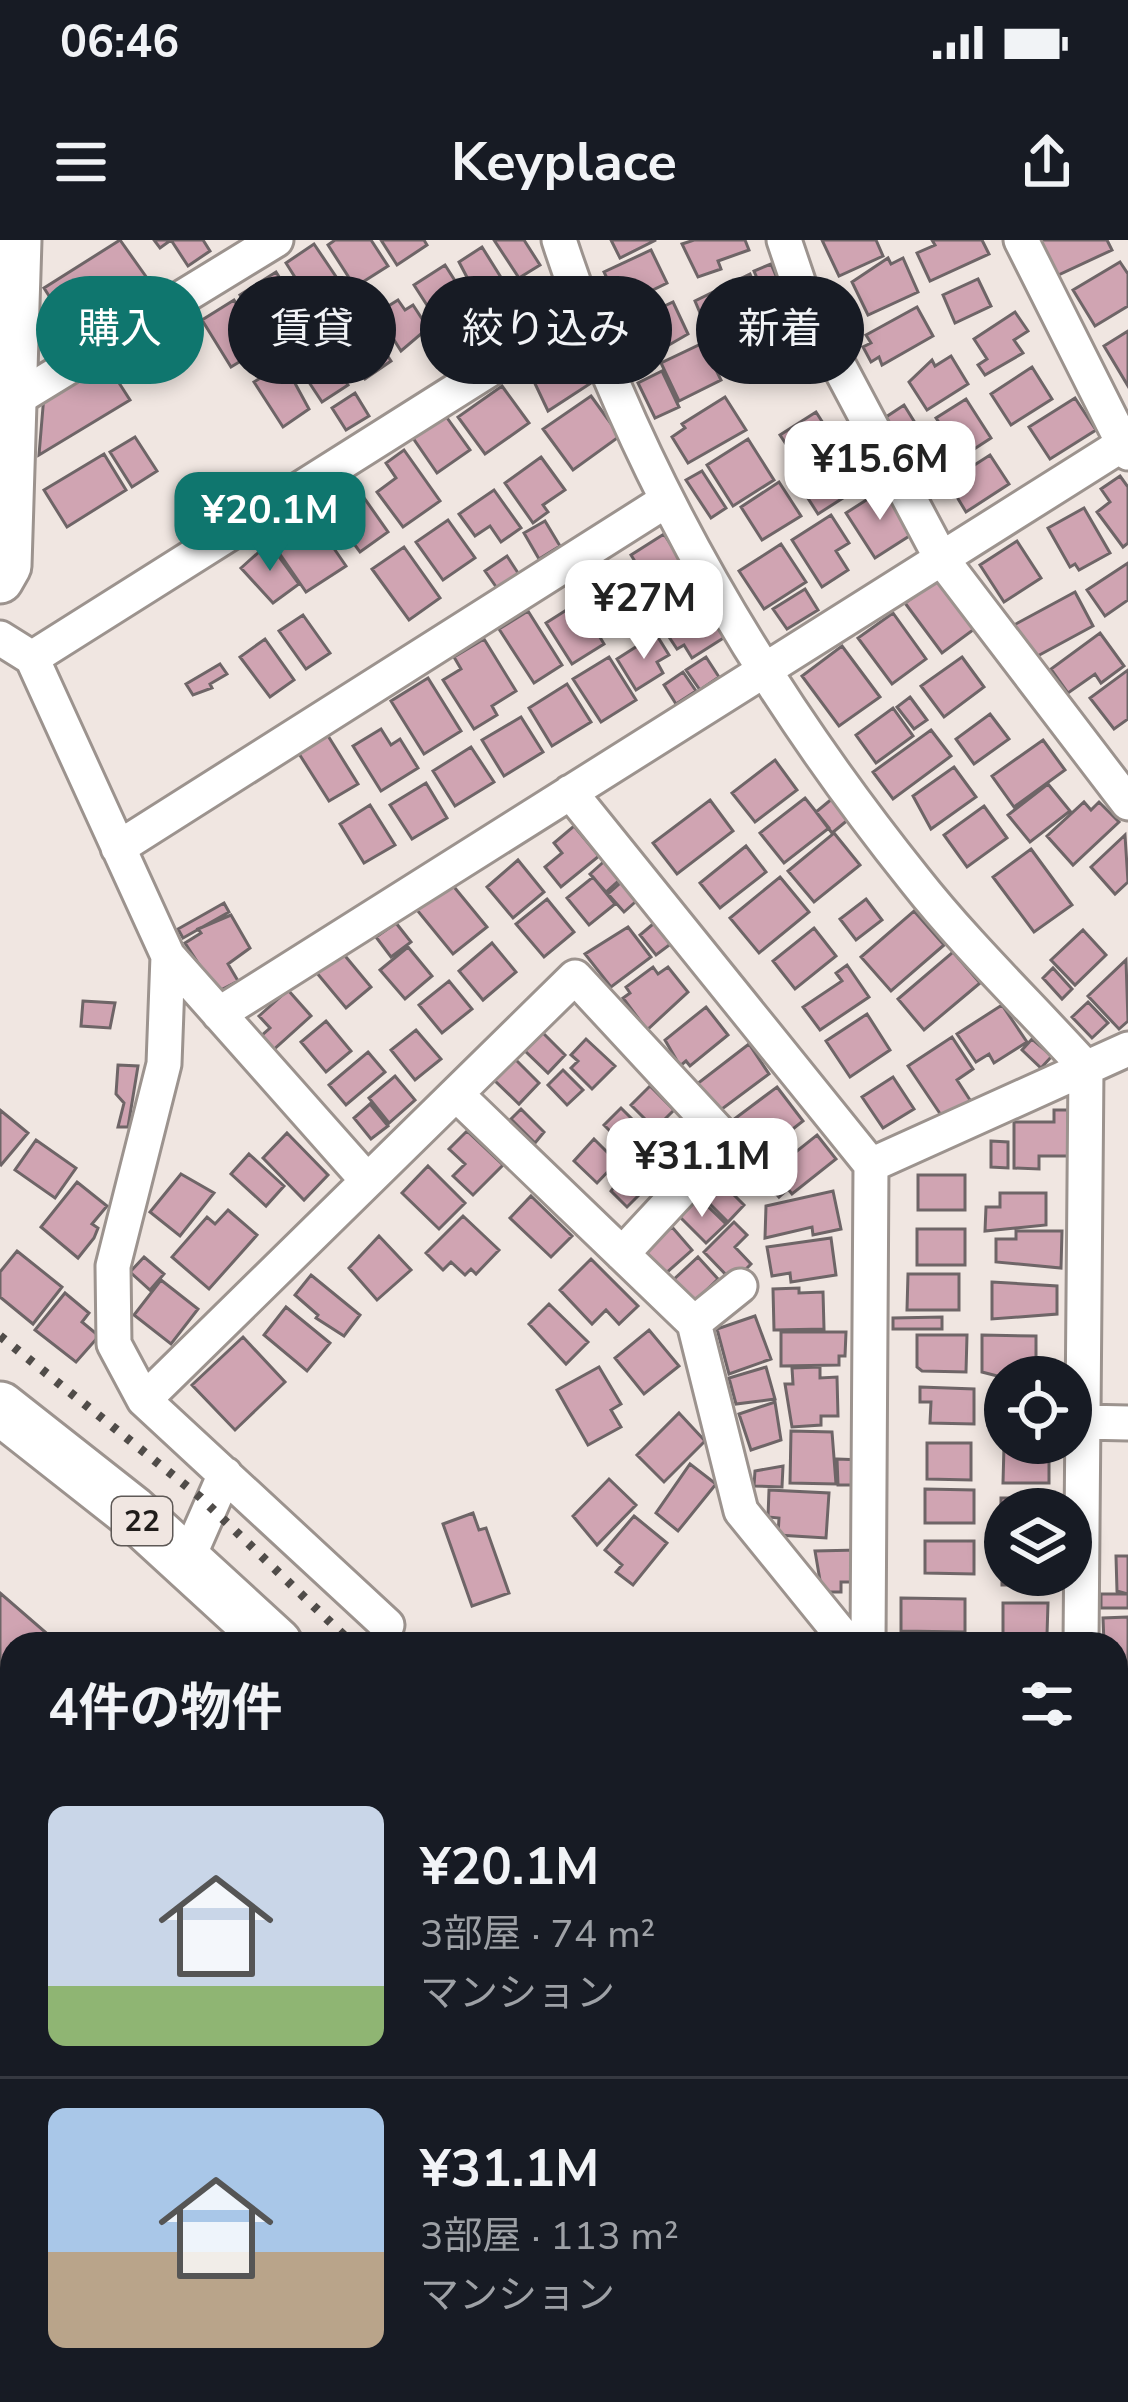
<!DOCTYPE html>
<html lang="ja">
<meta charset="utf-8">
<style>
body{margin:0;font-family:"Nunito Sans","Noto Sans JP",sans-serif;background:#20242c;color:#f1f3f6;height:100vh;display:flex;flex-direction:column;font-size:45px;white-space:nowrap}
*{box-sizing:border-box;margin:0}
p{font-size:39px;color:#9ea1a6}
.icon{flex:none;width:66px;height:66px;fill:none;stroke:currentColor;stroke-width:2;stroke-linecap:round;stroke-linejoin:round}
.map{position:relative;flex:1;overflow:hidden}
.side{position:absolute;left:0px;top:1392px;width:1128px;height:771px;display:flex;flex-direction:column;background:#171b24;border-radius:36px 36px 0 0;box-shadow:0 6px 18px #0003}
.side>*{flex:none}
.hud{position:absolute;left:36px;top:36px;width:1056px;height:108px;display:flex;gap:24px}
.controls{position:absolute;left:984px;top:1116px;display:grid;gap:24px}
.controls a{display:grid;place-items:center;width:108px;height:108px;border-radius:50%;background:#171b24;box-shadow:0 6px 18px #0003;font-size:60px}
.price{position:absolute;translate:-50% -102px;padding:0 27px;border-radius:24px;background:#fff;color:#222;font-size:39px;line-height:78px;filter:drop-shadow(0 3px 6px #0008)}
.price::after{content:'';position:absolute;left:50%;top:72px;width:36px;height:27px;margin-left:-18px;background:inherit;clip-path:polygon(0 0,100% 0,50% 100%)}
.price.selected{background:#0f766e;color:#fff}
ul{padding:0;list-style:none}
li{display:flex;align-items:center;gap:36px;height:300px;padding:0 48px}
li+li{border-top:3px solid #363941}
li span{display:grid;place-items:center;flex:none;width:336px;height:240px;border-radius:18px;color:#555}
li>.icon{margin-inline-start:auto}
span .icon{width:144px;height:144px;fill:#fffc;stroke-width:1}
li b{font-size:51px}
h2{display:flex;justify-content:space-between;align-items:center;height:144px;padding:0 48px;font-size:51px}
.chip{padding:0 42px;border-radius:54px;background:#171b24;box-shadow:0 6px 18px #0003;font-size:42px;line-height:108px}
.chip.selected{background:#0f766e;color:#fff}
.status{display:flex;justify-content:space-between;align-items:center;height:84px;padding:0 60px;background:#171b24;direction:ltr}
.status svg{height:33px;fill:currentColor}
header{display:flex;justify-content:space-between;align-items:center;height:156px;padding:0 48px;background:#171b24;font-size:54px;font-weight:700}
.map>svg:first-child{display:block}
.building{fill:#d0a4b2;stroke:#6e6567;stroke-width:3}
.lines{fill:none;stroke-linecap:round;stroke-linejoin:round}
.street-casing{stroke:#9c938e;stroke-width:39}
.secondary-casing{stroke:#9c938e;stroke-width:51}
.primary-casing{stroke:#9c938e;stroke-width:57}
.street{stroke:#fff;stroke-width:33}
.secondary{stroke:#fff;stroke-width:45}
.primary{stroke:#fff;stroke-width:51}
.rail{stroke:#504c49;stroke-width:9;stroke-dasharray:6 12;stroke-linecap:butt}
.labels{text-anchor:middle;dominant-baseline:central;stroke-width:12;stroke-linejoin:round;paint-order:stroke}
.shield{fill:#f0e6e1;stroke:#5e5956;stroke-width:3}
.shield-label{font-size:30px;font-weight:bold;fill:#201d1b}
</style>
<div class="status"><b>06:46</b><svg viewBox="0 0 49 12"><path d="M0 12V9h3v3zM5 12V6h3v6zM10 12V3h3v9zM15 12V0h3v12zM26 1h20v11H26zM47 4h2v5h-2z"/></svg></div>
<header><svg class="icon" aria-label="menu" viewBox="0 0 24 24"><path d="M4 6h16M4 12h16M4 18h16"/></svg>Keyplace<svg class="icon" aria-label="share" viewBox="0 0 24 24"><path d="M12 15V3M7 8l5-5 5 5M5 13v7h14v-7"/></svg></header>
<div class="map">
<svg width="1128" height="2162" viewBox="0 0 1128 2162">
<rect width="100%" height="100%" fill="#f0e6e1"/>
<path class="building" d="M120 0 152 45 74 95 44 48Z
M154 0H203L210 11 188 26 171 0 160 8Z
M335 0H371L388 26 355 47 328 5Z
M381 0H424L427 5 397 25Z
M494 0H524L540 25 519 38Z
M611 0H656L620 18Z
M694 0H745L749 10 718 21 721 29 698 37 682 4Z
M822 0H876L883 16 839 36Z
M932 0H982L989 14 930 41 917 13 935 5Z
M1042 0H1107L1112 10 1054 37 1037 3Z
M314 4 345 50 315 69 286 23Z
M482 7 507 47 481 64 459 22Z
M651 10 667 43 620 66 604 32Z
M888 18 891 24 903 18 918 52 868 75 852 42Z
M1120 22 1128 34V66L1095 86 1073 50Z
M771 24 782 50 765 57 754 31Z
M445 25 473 69 451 83 440 68 432 73 414 45Z
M276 32 304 76 269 99 240 55Z
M750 34 765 71 746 79 748 84 711 99 695 61Z
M978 39 991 66 955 83 943 55Z
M234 60 264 107 231 127 202 80Z
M398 60 405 70 413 65 428 88 401 111 377 73Z
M673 62 688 94 631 127 614 90Z
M917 67 933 96 882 125 879 117 871 122 863 107 871 103 866 95Z
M1015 72 1028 91 1014 100 1023 113 985 135 978 125 987 119 974 99Z
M472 78 485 97 464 112 451 93Z
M364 80 391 121 365 139 338 97Z
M1128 91V146L1104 106Z
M571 102 591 143 548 171 529 131 541 125 538 118Z
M703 103 721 140 679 161 661 123Z
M321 104 348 145 322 162 295 121Z
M951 116 968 144 927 170 909 142 932 120 935 126Z
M103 118 130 160 39 215 44 155Z
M284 123 309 169 283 187 254 142Z
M1032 127 1052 159 1011 185 991 154Z
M662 131 679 167 655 178 638 143Z
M502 146 529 183 485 214 458 177Z
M355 153 369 176 346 190 332 168Z
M591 156 620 196 573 230 543 189Z
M725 157 746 190 688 223 672 197 685 188 682 184Z
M1075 158 1096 190 1050 219 1029 187Z
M966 159 991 198 962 217 936 178Z
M904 165 922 194 904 205 886 177Z
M816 172 837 205 801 227 780 195Z
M445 175 470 210 437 233 413 198Z
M942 196 963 228 951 235 931 203Z
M135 197 157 231 132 247 110 212Z
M748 199 774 240 733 266 707 225Z
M404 210 440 261 403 287 377 252 396 238 386 223Z
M834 213 857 249 818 274 795 238Z
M104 214 126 250 67 287 44 250Z
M990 215 1009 244 966 272 948 242Z
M541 217 565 250 543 265 548 272 533 283 505 243Z
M702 231 726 268 711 278 686 240Z
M1120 236 1128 247V303L1123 307 1097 272 1110 262 1101 249Z
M779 242 801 276 762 300 741 267Z
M885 248 914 293 875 318 846 273Z
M494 250 521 288 501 302 490 286 475 296 459 274Z
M360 252 388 292 360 312 331 273Z
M303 258 316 277 295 290 282 272Z
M1084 268 1110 313 1079 330 1075 324 1070 327 1048 288Z
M831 275 849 303 836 311 848 330 822 347 792 300Z
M313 278 346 326 306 352 264 291 279 281 289 295Z
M448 280 475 318 443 340 416 302Z
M545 281 560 306 539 319 524 293Z
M664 294 688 331 654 352 631 315Z
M1017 301 1041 338 1004 362 980 325Z
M269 303 299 344 273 363 241 328Z
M781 304 806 342 764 369 739 331Z
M404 307 440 358 409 380 372 329Z
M507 316 520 336 499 351 485 331Z
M1128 323V360L1105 376 1087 350Z
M940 338 977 387 942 413 905 363Z
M805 349 818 370 787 389 773 369Z
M1075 352 1093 386 1032 419 1014 385Z
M579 362 604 404 572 424 546 383Z
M703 362 725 397 692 418 684 405 677 409 663 388Z
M528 371 562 425 534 443 499 389Z
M893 373 926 419 892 444 858 398Z
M303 375 330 413 306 429 279 391Z
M1100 393 1124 426 1101 443 1095 434 1068 453 1051 429Z
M656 394 669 415 657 422 663 433 636 450 617 419Z
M265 399 294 440 270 457 240 417Z
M484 399 516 451 492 466 497 475 474 489 443 440 461 429 454 417Z
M842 406 880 457 839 486 802 436Z
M609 417 636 460 601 482 573 439Z
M706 417 719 437 700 450 686 430Z
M962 417 984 447 944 477 921 446Z
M220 424 227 434 210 444 212 448 193 455 186 444Z
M1128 430V479L1114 489 1090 458Z
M683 432 696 451 676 464 664 445Z
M428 438 461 491 424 514 391 461Z
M567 444 591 482 552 506 529 468Z
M910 457 927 480 914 489 897 467Z
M893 468 913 496 876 523 856 495Z
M990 474 1009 499 974 524 956 499Z
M521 477 543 512 504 536 482 500Z
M381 489 391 505 400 499 418 528 381 551 353 506Z
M931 490 951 516 893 559 873 532Z
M325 491 358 544 329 561 296 509Z
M1043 500 1065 530 1014 567 992 536Z
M471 507 494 542 455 566 433 531Z
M775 520 797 550 755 582 732 553Z
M954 527 976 557 931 589 913 556Z
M426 543 447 578 412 599 390 565Z
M1048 544 1070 571 1030 602 1008 575Z
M805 558 829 588 784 623 760 593Z
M833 558 849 579 832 593 816 572Z
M710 560 733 591 677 634 653 603Z
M1084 562 1091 570 1099 562 1119 582 1073 625 1047 596Z
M370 565 395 605 364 623 340 584Z
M984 566 1007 598 967 627 944 595Z
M574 586 599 616 561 647 545 627 562 613 554 603Z
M834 593 860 625 814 662 788 631Z
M1125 595 1128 642 1115 654 1091 627Z
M746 606 766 632 720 668 700 643Z
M1031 609 1072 665 1034 692 993 637Z
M609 617 625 635 606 652 590 634Z
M518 620 544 652 513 678 487 647Z
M593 637 615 664 589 685 567 658Z
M780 637 809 672 759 713 730 678Z
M626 638 642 656 624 672 608 654Z
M450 642 487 687 453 714 417 670Z
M547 659 574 692 544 717 516 684Z
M866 659 882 680 856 700 840 679Z
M224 663 229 672 183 698 178 689Z
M914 671 944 705 891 751 861 717Z
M231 675 250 708 228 724 238 741 217 752 185 703 201 693 198 689Z
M659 679 676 700 656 715 640 695Z
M396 683 411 702 391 717 376 697Z
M628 687 651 717 611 747 585 714Z
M814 688 836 716 795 749 773 721Z
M1083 690 1106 715 1075 745 1051 720Z
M492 703 516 732 483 760 459 731Z
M408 707 432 736 405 759 380 730Z
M341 711 371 747 346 768 316 732Z
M953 712 980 743 924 790 898 759Z
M1126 720 1128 781 1119 789 1088 756Z
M847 725 869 757 820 790 803 767 842 741 836 733Z
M653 727 658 734 668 727 688 752 647 790 623 758 630 753 626 747Z
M1053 728 1072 749 1062 759 1043 738Z
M449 741 472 769 442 793 419 765Z
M288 750 311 776 272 811 260 797 270 788 259 776Z
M83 761 115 763 110 788 81 786Z
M1088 762 1108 783 1092 798 1072 777Z
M1002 765 1027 802 994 823 989 814 976 822 957 794Z
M706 767 728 795 690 826 686 821 680 826 665 800Z
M867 774 890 810 850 837 826 801Z
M326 781 351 811 326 832 301 802Z
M416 790 441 819 415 840 391 810Z
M541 791 565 815 548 833 523 809Z
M952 797 973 829 957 840 972 863 945 881 908 826Z
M586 799 615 826 592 849 571 828 578 821 571 815Z
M1032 799 1052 816 1041 828 1022 810Z
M749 804 769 834 718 872 697 844Z
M368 812 385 832 346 865 329 845Z
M514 818 539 843 519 864 493 839Z
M118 825 138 826 128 887H118L124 863 116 854Z
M563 830 583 850 567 865 548 845Z
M395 836 415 860 389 883 369 858Z
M893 837 914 869 883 888 862 857Z
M650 846 674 870 655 889 631 865Z
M777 847 803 881 756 918 729 883Z
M370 864 388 886 371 899 354 878Z
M621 868 651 898 634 915 604 885Z
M521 869 544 892 535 903 511 879Z
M0 870 28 893 1 925 0 924Z
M1054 870H1068V916H1039V929L1014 928V882H1054Z
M669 887 693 913 670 935 660 925 652 932 638 917Z
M467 891 503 925 473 955 453 936 465 924 449 909Z
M287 893 328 935 304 960 263 918Z
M817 895 836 919 792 954 788 949 779 957 763 938Z
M594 899 617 922 597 943 574 921Z
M36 900 76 928 55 958 15 930Z
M991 901 1008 902V928L991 927Z
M249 914 284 946 266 966 231 934Z
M729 920 739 941 730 951 744 965 728 982 698 952Z
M633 921 653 941 627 967 611 951Z
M428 926 465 963 439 989 402 953Z
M181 934 214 953 180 996 150 972Z
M918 935H965V970H918Z
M77 942 107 966 92 984 98 988 94 998 78 1018 41 987Z
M833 951 841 989 813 995 812 987 765 998 766 966Z
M1000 953H1046V985L985 991 986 967H1000Z
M531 956 572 996 551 1017 510 978Z
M697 956 726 984 706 1003 678 975Z
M228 970 257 995 209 1049 172 1017 207 977 215 984Z
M463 976 499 1010 476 1034 471 1029 465 1035 451 1022 443 1030 426 1013Z
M734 982 747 995 735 1007 751 1024 733 1042 704 1012Z
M672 987 692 1010 665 1034 645 1011Z
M917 989H965V1025H917Z
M1016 991H1062L1061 1028 996 1022V999H1016Z
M379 996 411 1030 377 1060 349 1028Z
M831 998 836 1035 791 1042 790 1033 772 1036 767 1007Z
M17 1011 62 1047 33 1084 0 1057V1032Z
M144 1017 164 1034 150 1050 130 1032Z
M698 1017 718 1039 693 1063 672 1041Z
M591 1019 638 1066 619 1084 606 1070 592 1084 560 1050Z
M908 1034H959V1070H907Z
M311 1035 360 1075 344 1096 316 1078 318 1075 295 1055Z
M161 1040 198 1069 171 1104 134 1075Z
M992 1042 1057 1046V1074L992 1079Z
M799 1048V1053L823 1052 824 1089 774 1090 773 1049Z
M65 1053 89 1073 82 1082 99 1096 76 1122 35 1090Z
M549 1064 588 1102 566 1124 529 1084Z
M286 1067 330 1103 307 1131 264 1095Z
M755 1076 771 1119 729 1134 717 1089Z
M942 1077V1089H893V1078Z
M649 1090 679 1126 644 1154 615 1118Z
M781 1092H846L845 1116H839V1125L781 1126Z
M917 1095H967L966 1132 922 1131 917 1127Z
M982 1095 1036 1096V1131L1031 1137 1005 1138 982 1132Z
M243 1097 285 1142 235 1190 192 1145Z
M599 1127 621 1164 611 1170 621 1187 588 1205 557 1150Z
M766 1127 775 1159 736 1164 729 1138Z
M820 1127V1138L837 1137 838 1176H821V1185L792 1187 785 1144H793L792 1128Z
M920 1147 974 1149V1184L930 1183 931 1162H920Z
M995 1147H1005V1186L988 1185Z
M775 1162 781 1200 751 1210 739 1174Z
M679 1173 705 1201 664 1242 637 1215Z
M791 1191 832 1192 836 1244 790 1243Z
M927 1203H971V1240L927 1239Z
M1004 1206H1049V1243H1003Z
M837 1219 862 1220V1245H838Z
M690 1224 716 1244 678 1291 656 1273Z
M783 1226 782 1247 754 1246 755 1231Z
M609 1239 636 1265 597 1305 573 1276Z
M925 1249 974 1250V1283H925Z
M769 1250 829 1253 826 1298 778 1295 779 1278 768 1277Z
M1001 1258H1045V1269H1005L1001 1292Z
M473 1273 479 1290 486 1288 509 1353 472 1366 443 1284Z
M634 1276 667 1303 633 1345 616 1332 622 1325 605 1310Z
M925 1301H974V1334L925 1333Z
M1002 1308 1005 1335H1048V1345H1002Z
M858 1310 857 1342H841V1352H822L815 1311Z
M1116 1316H1128V1354L1117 1351Z
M0 1353 59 1404H12V1488L0 1502Z
M1101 1354H1128V1368H1101Z
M901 1358 965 1359V1392L901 1391Z
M1003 1363H1048L1047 1395 1003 1394Z
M1128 1377V1426H1116V1404H1104L1103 1378Z
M12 1540V1661L0 1675V1553Z
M1120 1623 1128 1626V1669L1116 1665Z
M186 2151H242L245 2162H197Z
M695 2151H815L822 2162H697Z"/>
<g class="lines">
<defs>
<path id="street" d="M559 0C635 233 762 449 915 640 967 706 1030 766 1086 828L1081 1404
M784 0 805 62 941 318 1128 563
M1021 0 1128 213
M13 161 276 0
M0 398 32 418 168 716 365 938
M32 418 582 71
M570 552 871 925 868 1404
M118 608 667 260
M168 716 164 824 113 1026 114 1104 144 1160 387 1385
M219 774 1128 201
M456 854 694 1083 741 1271 849 1404
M871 925 1128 809
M694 1083 740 1046
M144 1160 575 737 727 901 622 1014
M1083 1182 1128 1183
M185 1325 225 1234
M1116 1575 1128 1581
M302 2162 308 2151"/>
<path id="secondary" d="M0 340 8 326 18 0"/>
<path id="primary" d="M0 1168 132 1272 276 1404
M845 2151 851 2162"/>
</defs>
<use href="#street" class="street-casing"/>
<use href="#secondary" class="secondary-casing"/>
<use href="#primary" class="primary-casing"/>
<use href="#street" class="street"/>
<use href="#secondary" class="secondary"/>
<use href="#primary" class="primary"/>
<path class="rail" d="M0 1096 200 1257 353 1404
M903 2151 910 2162"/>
</g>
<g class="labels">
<rect class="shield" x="112" y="1257" width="60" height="48" rx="9"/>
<g class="shield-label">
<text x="142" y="1281">22</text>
</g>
</g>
</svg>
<div class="controls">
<a><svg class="icon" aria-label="locate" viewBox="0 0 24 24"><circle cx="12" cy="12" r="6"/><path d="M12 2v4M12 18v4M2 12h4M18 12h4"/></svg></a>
<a><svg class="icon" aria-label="layers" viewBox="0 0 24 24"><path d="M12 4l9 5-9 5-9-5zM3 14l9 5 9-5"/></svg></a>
</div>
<b class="price" style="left:880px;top:283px">¥15.6M</b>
<b class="price selected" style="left:270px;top:334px">¥20.1M</b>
<b class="price" style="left:644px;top:422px">¥27M</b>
<b class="price" style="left:702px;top:980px">¥31.1M</b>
<div class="hud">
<a class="chip selected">購入</a>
<a class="chip">賃貸</a>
<a class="chip">絞り込み</a>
<a class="chip">新着</a>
</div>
<section class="side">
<h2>4件の物件<svg class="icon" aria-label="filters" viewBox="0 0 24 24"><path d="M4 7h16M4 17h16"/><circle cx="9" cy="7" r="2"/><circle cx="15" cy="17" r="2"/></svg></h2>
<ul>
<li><span style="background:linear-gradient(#c9d6e8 75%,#8fb573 0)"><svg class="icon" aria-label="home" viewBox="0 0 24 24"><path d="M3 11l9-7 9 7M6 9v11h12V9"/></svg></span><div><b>¥20.1M</b><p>3部屋 · 74 m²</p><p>マンション</p></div></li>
<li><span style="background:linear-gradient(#a9c7e8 60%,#b9a48a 0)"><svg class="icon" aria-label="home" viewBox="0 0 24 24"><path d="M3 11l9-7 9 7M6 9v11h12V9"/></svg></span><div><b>¥31.1M</b><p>3部屋 · 113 m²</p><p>マンション</p></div></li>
</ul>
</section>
</div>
